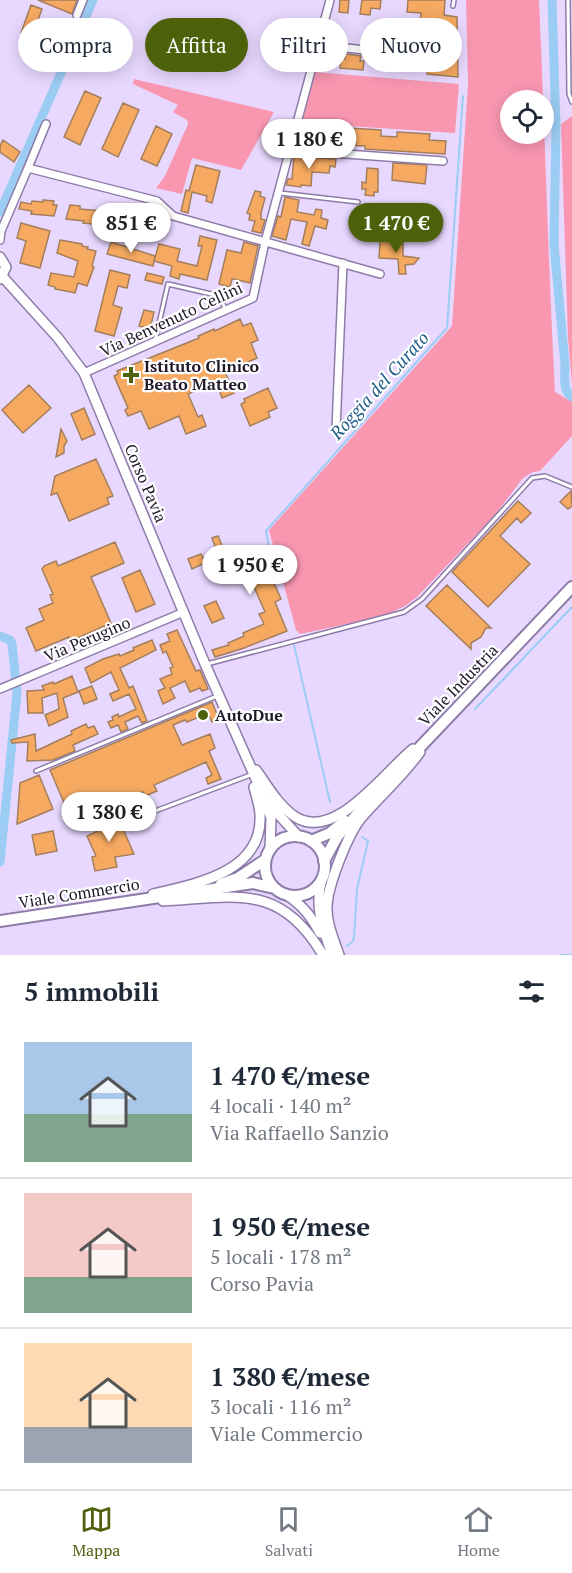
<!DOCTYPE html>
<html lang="it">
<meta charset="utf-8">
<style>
body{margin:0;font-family:"PT Serif",serif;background:#f6f6f7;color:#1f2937;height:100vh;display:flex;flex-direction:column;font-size:22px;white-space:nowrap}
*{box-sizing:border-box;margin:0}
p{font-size:20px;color:#747a83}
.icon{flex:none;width:33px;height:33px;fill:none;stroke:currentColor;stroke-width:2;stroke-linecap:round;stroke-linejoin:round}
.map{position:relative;height:955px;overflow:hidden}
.panel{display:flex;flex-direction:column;background:#fff;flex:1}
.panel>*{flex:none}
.guide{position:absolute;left:18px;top:18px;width:537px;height:54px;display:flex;gap:12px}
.controls{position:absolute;left:500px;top:90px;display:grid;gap:12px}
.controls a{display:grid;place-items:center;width:54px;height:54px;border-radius:50%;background:#fff;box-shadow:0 3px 15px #0003;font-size:30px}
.price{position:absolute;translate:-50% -51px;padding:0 14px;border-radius:21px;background:#fff;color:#222;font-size:20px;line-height:39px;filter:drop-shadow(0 2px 3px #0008)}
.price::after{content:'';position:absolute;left:50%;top:36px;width:18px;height:14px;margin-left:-9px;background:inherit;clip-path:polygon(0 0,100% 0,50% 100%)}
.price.current{background:#4d610b;color:#fff}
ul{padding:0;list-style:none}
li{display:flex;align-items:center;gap:18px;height:150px;padding:0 24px}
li+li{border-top:2px solid #e0e1e3}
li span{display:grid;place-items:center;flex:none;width:168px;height:120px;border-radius:0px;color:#555}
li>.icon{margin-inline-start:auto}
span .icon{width:72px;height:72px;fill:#fffc;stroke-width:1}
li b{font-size:26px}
h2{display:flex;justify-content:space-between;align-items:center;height:72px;padding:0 24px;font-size:26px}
.chip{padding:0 21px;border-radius:27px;background:#fff;box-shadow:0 3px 15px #0003;font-size:21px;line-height:54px}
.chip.current{background:#4d610b;color:#fff}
.tabs{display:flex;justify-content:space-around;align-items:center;height:84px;border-top:2px solid #e0e1e3;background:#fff;font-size:16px;color:#747a83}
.tabs a{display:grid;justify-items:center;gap:3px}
.tabs .current{color:#4d610b}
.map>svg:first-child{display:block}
.green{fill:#f997b1;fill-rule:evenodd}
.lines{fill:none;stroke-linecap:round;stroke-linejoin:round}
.stream{stroke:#9bccf3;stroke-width:2}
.canal{stroke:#9bccf3;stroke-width:9}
.building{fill:#f6aa61;stroke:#a47e5b;stroke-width:1.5}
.lane-casing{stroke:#8e7ca8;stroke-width:6}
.street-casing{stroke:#8e7ca8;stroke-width:10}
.secondary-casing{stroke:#8e7ca8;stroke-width:12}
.primary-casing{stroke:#8e7ca8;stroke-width:14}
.lane{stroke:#fff;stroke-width:3}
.street{stroke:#fff;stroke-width:7}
.secondary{stroke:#fff;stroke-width:9}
.primary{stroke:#fff;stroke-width:10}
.poi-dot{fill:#4d610b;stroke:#fff;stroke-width:2}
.labels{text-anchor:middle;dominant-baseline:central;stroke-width:4.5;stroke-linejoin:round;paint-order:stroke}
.street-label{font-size:16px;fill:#1f1829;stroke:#fff}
.poi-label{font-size:16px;font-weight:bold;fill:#1f1829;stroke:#fff;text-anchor:start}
.water-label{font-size:18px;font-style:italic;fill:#1f5d88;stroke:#fff}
</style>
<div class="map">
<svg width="572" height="955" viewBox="0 0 572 955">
<rect width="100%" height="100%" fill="#e8d8ff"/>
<path class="green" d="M466 0H539C545 131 548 261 555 392L572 402V436L540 471 533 472 523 478 494 516 417 597 405 606 384 616 300 634 296 630 269 530 452 326 468 84ZM510 100H543V134H510Z
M314 72 459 84 455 133 302 123Z
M134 79 274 112 241 170 192 158 182 194 156 188 165 176 188 124 187 120 173 112 178 105 133 84Z
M572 116V384L568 338 561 124Z"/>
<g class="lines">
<path class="stream" d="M271 559 266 531 447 328 463 96
M294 645 330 802
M475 709 572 607
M347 946 353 941 354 937 357 889 368 841 362 837
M561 955H572"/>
<path class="canal" d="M552 0 556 127 554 244 565 365C565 376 562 390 572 397
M0 212 93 0
M0 636 10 640 12 644 17 693 0 862"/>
</g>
<path class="building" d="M38 0H77L72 14Z
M340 0H349L348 13 339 12Z
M362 0H381L380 9 371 8 370 15 360 14Z
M408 0H445L444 15 457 17 458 77 427 74 430 48 395 44 396 29 419 32 421 13 407 12Z
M31 5 42 9 32 37 21 33Z
M52 21 63 25 61 29 67 32 55 59 40 53Z
M346 54 361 56 360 61H364L363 70 340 68 341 58 345 59Z
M85 91 101 98 80 145 64 137Z
M123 103 139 110 118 157 102 149Z
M302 125 315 126V130L333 131V127L381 130V136L397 137V132L430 134 429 140 446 141 445 154 365 149V146L345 145V143L331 142V147H321V141H308L299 138Z
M156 126 172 134 157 166 141 159Z
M3 140 20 152 14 162 0 152V146Z
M294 157 336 159 335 167 330 166 329 173 312 172 311 186 301 185V187L286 185 288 179H292Z
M393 163 427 165 425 184 392 180Z
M196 165 220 171 212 203 206 201 207 196 192 192 188 213 181 211 186 190 189 191Z
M367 168 378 169V192H374V196L365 195 366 189H362V182L366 183Z
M255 191 261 192 260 196 265 198 261 213V219L265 220 261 233 252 231 255 221 249 220 250 214 247 213Z
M285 197 299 200 297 212 314 215 316 209 322 210 321 218 328 220 326 229 315 226 309 246 302 244 307 222 291 219 286 240 272 236 278 216 281 217Z
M43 200 54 201 53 205H57L54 216 31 214 32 211 19 209 21 202 31 204 32 201 43 202Z
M70 205 80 206V209L114 212 111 222 104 220 103 225 83 223 84 221 66 219Z
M129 207 152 213 150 223 134 221 133 225 124 222Z
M21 223 50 231 40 268 20 263 26 241 17 238Z
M200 236 217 240 207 280 180 274 179 279 170 276 172 266 154 261 159 244 180 249 177 261 197 266 202 246H198Z
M60 240 82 244V246L88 247 87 249 96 251 92 266 94 267 87 286 78 283 75 293 55 289V287L48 285 51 273 74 277 78 261 57 253Z
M380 241 403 242V256L419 258 414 264 405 265 406 274H399L398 259 379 258Z
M111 242 155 256 153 266 107 254Z
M244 242 258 246 250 283 234 279H232L230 287 219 284 227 250 241 253Z
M110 270 130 275 127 288 118 286 113 305 122 308 114 336 95 331Z
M147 273 164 277 162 284 145 280Z
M144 310 154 312 150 329 139 326Z
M240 319 243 326 251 323 258 340 251 343 257 358 225 372 234 393 222 398 216 382 188 394 198 417 202 415 206 426 186 434 179 416 149 429 141 411 128 416 125 410 128 408 114 376 118 374 117 371 199 338 198 336 214 329 215 331Z
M29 385 51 408 23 433 2 410Z
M268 388 277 408 268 412 270 417 250 426 241 404 245 402 244 399Z
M84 408 95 434 82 440 71 414Z
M61 429 67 441 64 446V453L56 457Z
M96 459 113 496 107 498 109 504 69 521 57 493 51 495 55 476Z
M571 491 572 506 568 509 560 502Z
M518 501 531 513 521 523 517 518 500 536 530 564 488 607 452 572Z
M218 536 228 559 253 548 262 567 265 565 269 572 281 599 275 602 287 631 244 648 215 657 212 650 229 645 228 643 244 636 243 633 264 624 259 614 265 612 244 564 213 577 204 557 217 552 212 538Z
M115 542 124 563 91 577 111 623 71 641 69 637 36 651 26 628 44 620 39 609 53 603 50 595 53 594 42 569 44 566 56 561 58 566Z
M201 554 205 563 192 569 188 559Z
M140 570 155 604 136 612 122 578Z
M447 585 491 628H486L481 637 471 643V649L426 606Z
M216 601 224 618 212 623 204 606Z
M177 630 196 671 200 670 208 689 202 691 200 688 190 692 185 681 170 688 175 698 163 704 158 691 165 688 160 679 172 674 170 668 173 667 166 651 163 653 160 645 170 641 167 634Z
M152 640 156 650 120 668 129 688 133 686 147 721 142 723 138 716 125 722 128 729 121 732 118 725 111 728 108 722 113 720 112 717 118 714 119 717 136 709 129 694 113 701 110 694 119 690 111 672 91 683 85 668 103 659 119 654 120 656 134 650 133 648Z
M72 676 78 692 63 698 68 717 49 726 45 715 59 709 57 693 42 698 43 713H28L27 691 44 690 42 686 53 682 54 684Z
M92 686 97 699 84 704 79 691Z
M212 702 219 719 212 722 208 713 187 722 185 720 173 725 182 745 210 734 215 748 209 751 221 779 208 784 206 778 212 775 206 762 154 785 157 791 145 796 143 792 122 798 121 796 104 802 95 796 91 802 68 812 50 770Z
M86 724 88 728 94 726 98 734 73 745 75 751 53 760 27 761 28 742 12 743 11 740 35 734 36 751 72 734 71 731Z
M39 775 53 809 17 824 20 783Z
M118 818 134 854 115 857 117 867 95 871 92 857 96 856 87 836 98 831 92 819Z
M53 831 57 851 36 855 32 835Z"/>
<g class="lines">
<defs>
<path id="lane" d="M568 0 569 94 572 102
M453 6 454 0
M280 193 358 202
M155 341 168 284 220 296 225 309
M207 664 404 612 422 599 532 478 545 476 572 487
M36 771 217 696
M88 811 123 807 150 813 253 774"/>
<path id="street" d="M77 15 83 0
M319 45 392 53
M290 150 443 161
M28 168 46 124
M0 240 1 231 28 168 157 201 173 216 380 274
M84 373 253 298 265 242 330 0
M336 429 343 263
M0 689 184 612"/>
<path id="secondary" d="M0 257 6 267 0 279
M2 276 58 338 84 373 205 664 259 786 271 818 270 849
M256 770C267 785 278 805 294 816 334 844 384 772 413 749
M267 798 279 815 299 837
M322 878C314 908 323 927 332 955
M153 894C196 884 263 872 260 815 260 806 256 796 254 787
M287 895C303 906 311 916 320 933
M163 901C235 897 280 882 323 955
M339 955C334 940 326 922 327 906 328 885 348 833 362 817 381 795 403 776 420 752"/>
<path id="primary" d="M265 866a30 30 0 1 1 60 0a30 30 0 1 1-60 0Z
M311 841 330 833 345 821
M324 861 337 837 366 804 572 587
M221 884 238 878 265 860
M0 921 253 883 274 888"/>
</defs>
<use href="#lane" class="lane-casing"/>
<use href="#street" class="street-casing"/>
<use href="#secondary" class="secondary-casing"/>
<use href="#primary" class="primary-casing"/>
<use href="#lane" class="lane"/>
<use href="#street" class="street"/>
<use href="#secondary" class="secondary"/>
<use href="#primary" class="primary"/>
</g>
<g class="poi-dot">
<path d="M128 366h6v6h6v6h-6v6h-6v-6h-6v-6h6z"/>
<circle cx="203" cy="715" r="6"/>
</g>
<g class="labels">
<g class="street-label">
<text transform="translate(171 319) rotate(-25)">Via Benvenuto Cellini</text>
<text transform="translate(146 483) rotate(67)">Corso Pavia</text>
<text transform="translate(87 639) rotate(-23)">Via Perugino</text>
<text transform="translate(458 685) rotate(-46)">Viale Industria</text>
<text transform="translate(79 893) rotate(-9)">Viale Commercio</text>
</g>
<g class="poi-label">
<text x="144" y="366">Istituto Clinico<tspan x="144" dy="18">Beato Matteo</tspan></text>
<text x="215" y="715">AutoDue</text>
</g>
<g class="water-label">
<text transform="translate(379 385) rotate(-48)">Roggia del Curato</text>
</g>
</g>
</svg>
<div class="controls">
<a><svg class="icon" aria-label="locate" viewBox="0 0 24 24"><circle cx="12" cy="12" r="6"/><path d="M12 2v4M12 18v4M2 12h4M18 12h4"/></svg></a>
</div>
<b class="price" style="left:309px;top:170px">1 180 €</b>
<b class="price" style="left:131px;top:254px">851 €</b>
<b class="price current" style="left:396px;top:254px">1 470 €</b>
<b class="price" style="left:250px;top:596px">1 950 €</b>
<b class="price" style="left:109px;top:843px">1 380 €</b>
<div class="guide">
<a class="chip">Compra</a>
<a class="chip current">Affitta</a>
<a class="chip">Filtri</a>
<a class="chip">Nuovo</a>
</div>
</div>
<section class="panel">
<h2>5 immobili<svg class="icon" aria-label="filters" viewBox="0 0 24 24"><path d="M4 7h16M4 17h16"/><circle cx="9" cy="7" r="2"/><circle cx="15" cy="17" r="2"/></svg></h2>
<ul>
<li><span style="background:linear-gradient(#a9c7e8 60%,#7fa58c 0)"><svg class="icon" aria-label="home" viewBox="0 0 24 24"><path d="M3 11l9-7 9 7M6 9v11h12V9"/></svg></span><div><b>1 470 €/mese</b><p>4 locali · 140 m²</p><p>Via Raffaello Sanzio</p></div></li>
<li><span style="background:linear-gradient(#f6c9c9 70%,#7fa58c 0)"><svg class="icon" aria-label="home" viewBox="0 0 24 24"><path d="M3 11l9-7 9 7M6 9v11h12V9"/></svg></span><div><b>1 950 €/mese</b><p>5 locali · 178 m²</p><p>Corso Pavia</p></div></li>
<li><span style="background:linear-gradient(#ffd9b3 70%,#9aa5b1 0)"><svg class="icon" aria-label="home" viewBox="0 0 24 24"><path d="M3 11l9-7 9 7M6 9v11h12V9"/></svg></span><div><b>1 380 €/mese</b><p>3 locali · 116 m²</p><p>Viale Commercio</p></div></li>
</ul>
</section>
<nav class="tabs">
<a class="current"><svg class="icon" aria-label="map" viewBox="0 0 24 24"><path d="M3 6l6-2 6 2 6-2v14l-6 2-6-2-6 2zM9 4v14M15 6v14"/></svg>Mappa</a>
<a><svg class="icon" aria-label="saved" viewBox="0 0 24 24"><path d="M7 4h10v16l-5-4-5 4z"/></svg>Salvati</a>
<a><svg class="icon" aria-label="home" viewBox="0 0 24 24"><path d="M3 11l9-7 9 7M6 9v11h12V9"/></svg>Home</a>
</nav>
